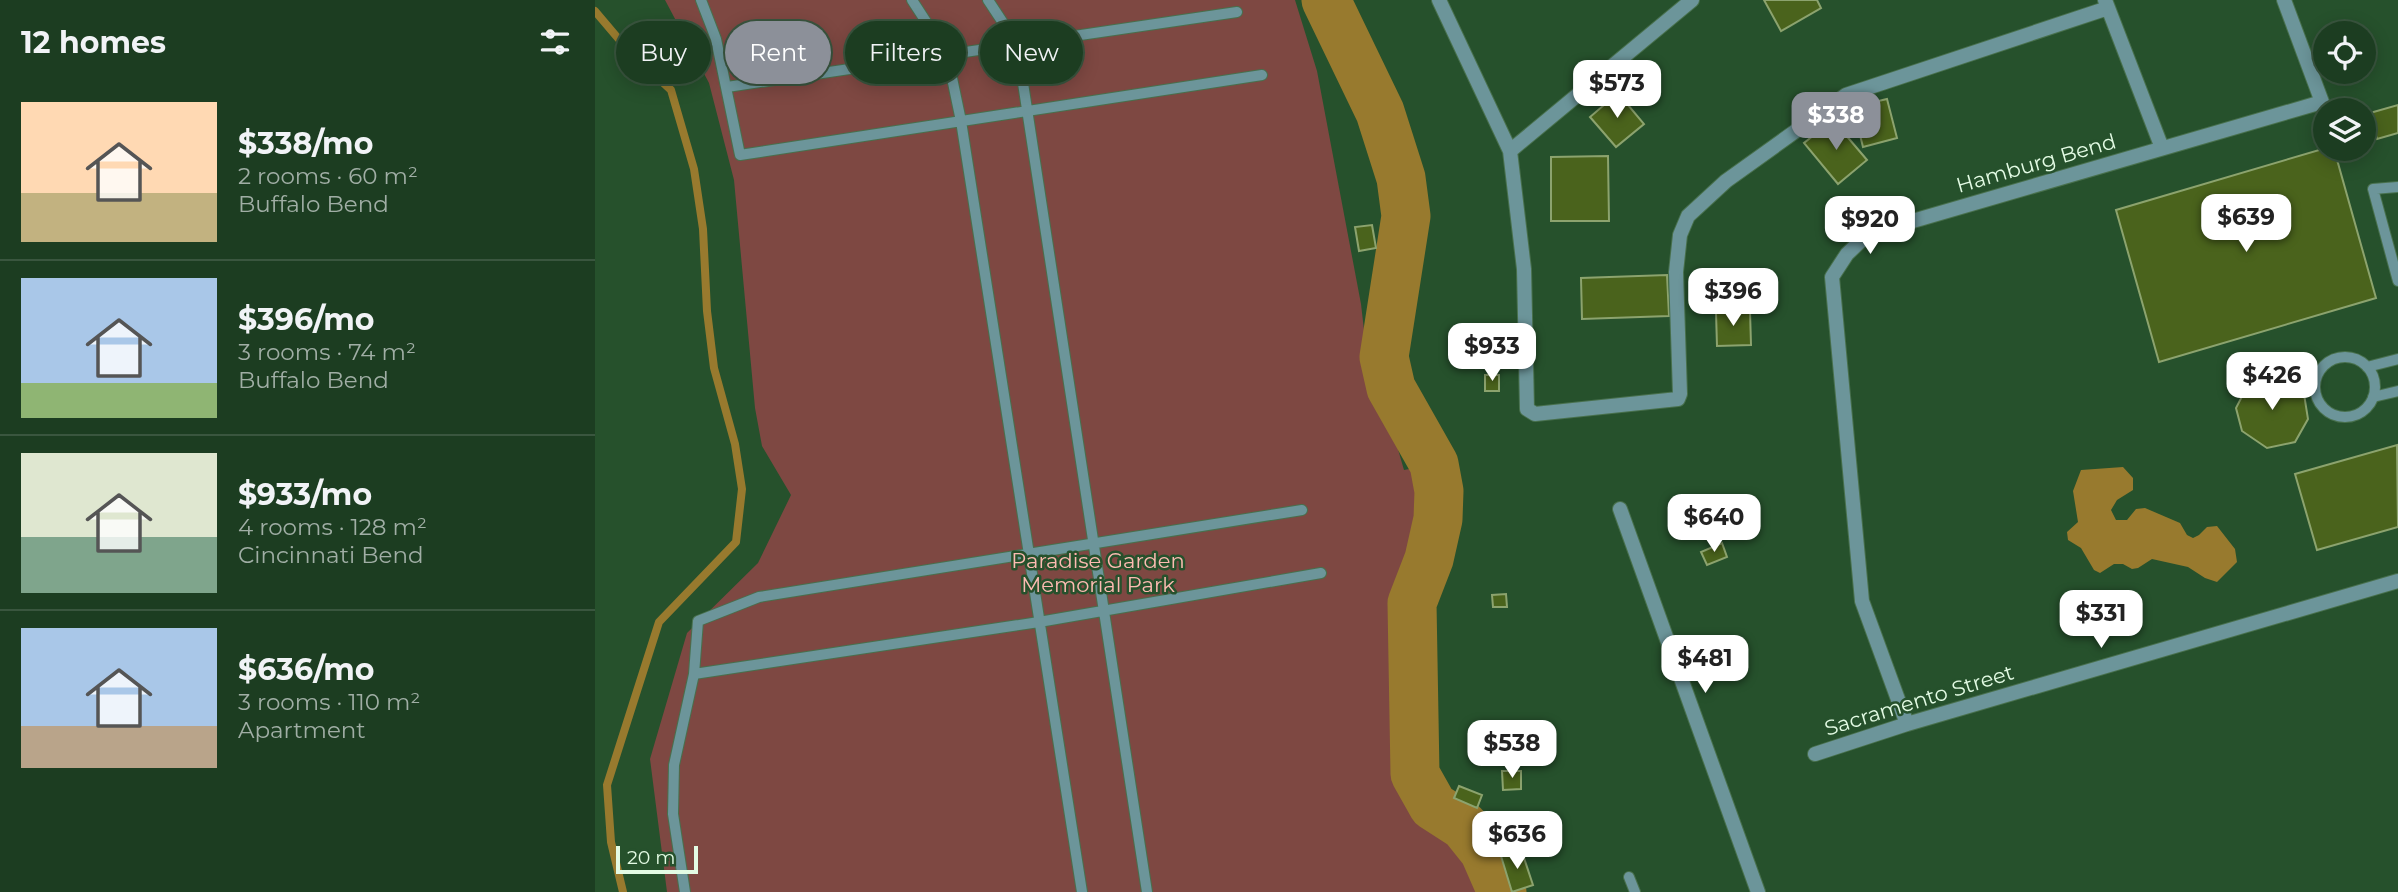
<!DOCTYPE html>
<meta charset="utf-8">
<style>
body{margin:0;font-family:Montserrat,sans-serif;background:#25442a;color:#f1f3f6;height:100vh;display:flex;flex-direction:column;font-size:26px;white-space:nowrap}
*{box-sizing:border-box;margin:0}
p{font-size:23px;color:#a0aea5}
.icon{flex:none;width:38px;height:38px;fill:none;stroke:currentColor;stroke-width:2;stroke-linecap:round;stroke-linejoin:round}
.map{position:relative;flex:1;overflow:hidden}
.side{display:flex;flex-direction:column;background:#1c3d21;width:595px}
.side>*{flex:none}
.top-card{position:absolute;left:21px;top:21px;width:665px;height:63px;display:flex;gap:14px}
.fabs{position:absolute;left:1718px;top:21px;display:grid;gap:14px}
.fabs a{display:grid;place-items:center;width:63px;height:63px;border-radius:50%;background:#1c3d21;box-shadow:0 4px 18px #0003,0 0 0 2px #3a563f;font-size:35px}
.scale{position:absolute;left:21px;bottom:18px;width:82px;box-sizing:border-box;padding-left:7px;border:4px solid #e3fbe4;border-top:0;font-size:19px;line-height:24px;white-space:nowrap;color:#e3fbe4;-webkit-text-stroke:5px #26512c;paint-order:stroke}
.price{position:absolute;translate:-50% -60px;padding:0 16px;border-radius:14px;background:#fff;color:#222;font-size:23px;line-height:46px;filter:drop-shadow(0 2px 4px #0008)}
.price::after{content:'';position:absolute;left:50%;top:42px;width:21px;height:16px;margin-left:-10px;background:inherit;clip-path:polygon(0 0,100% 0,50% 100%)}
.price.current{background:#8c9099;color:#fff}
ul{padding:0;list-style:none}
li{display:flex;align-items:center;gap:21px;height:175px;padding:0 21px}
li+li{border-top:2px solid #3a563f}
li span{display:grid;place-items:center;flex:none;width:196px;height:140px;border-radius:0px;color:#555}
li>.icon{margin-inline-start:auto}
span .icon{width:84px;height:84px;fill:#fffc;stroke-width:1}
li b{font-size:30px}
h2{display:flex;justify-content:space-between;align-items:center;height:84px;padding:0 21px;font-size:30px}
.pill{padding:0 24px;border-radius:32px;background:#1c3d21;box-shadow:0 4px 18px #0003,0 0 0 2px #3a563f;font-size:24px;line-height:63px}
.pill.current{background:#8c9099;color:#fff}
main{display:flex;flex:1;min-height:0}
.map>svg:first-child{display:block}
.green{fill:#7e4842}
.water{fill:#987a2e}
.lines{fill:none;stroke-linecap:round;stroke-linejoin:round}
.stream{stroke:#987a2e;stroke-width:8}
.river{stroke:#987a2e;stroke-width:49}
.building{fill:#4a631c;stroke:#8ca36e;stroke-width:2}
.lane-casing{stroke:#48704d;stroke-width:12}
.street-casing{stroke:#48704d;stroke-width:16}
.lane{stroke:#6c959a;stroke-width:10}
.street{stroke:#6c959a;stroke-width:14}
.labels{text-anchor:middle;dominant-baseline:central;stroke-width:5;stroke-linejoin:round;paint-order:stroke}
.street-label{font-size:21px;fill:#e3fbe4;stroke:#26512c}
.park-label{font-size:21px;fill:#fdbbb2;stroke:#26512c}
</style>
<main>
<section class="side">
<h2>12 homes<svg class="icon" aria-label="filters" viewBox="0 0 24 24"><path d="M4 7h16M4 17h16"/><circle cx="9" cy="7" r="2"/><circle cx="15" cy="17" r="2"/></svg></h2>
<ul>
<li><span style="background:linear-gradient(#ffd9b3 65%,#c2b280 0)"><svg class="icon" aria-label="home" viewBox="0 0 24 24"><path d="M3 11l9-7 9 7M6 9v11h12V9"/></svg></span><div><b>$338/mo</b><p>2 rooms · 60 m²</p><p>Buffalo Bend</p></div></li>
<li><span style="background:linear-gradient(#a9c7e8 75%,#8fb573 0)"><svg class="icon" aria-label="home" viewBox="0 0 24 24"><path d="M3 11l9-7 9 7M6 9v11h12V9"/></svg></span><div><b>$396/mo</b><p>3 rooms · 74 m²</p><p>Buffalo Bend</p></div></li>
<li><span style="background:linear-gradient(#dfe7d0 60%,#7fa58c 0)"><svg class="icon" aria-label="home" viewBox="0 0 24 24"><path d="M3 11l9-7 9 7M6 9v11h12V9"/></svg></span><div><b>$933/mo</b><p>4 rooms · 128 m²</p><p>Cincinnati Bend</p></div></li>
<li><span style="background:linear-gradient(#a9c7e8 70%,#b9a48a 0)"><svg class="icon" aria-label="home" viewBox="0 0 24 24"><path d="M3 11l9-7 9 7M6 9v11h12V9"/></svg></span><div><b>$636/mo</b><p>3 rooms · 110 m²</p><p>Apartment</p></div></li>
</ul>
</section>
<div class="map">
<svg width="1803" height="892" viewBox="0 0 1803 892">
<rect width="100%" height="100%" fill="#26512c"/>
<path class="green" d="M70 0H700L722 71 766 304 776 391 800 439 809 470 839 464 844 491 843 519 834 559 817 603 820 774 838 806 869 826 889 851 906 892H72L55 759 92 633 163 563 196 495 167 446 160 408 139 180 114 83Z"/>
<path class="water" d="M1528 467 1538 478V490L1522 500 1516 510 1521 520H1532L1541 509 1550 508 1585 523 1592 535 1598 538 1604 535 1612 527 1622 526 1640 549 1642 562 1622 582 1610 578 1593 567 1557 559 1543 568 1537 569 1528 564H1519L1505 573 1499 570 1486 548 1473 540 1472 532 1483 522 1478 491 1486 470Z"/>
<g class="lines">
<path class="stream" d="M0 11 33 50 76 90 99 169 108 229 112 311 119 368 140 444 147 489 141 542 64 622 12 785 16 842 28 892"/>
<path class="river" d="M731 0 785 112 806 178 811 216 789 357 796 388 839 464 844 491 843 519 834 559 817 603 820 774 838 806 869 826 889 851 907 892"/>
</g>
<path class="building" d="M1169 0H1222L1226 8 1186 31Z
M1023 93 1049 124 1021 147 995 117Z
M1292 99 1302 138 1268 147 1258 107Z
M1803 105V133L1782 139 1775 113Z
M1238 120 1272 160 1243 184 1209 143Z
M1731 148 1739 149 1781 298 1564 362 1521 210Z
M1013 156 1014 221H956V157Z
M777 225 781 248 764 251 760 227Z
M1072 275 1074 316 987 319 986 278Z
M1155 311 1156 345 1122 346 1121 312Z
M890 375H904V391H890Z
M1681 375 1709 394 1713 419 1700 442 1672 448 1647 431 1641 408 1656 379Z
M1802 445 1803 527 1722 550 1700 474Z
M1127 543 1132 557 1112 565 1106 552Z
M911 594 912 607H898L897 595Z
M907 771H926V789L908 790Z
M864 786 887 795 882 808 859 798Z
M926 849 938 885 917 892 906 856Z"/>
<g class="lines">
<defs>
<path id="lane" d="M106 0 121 39 145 155 667 75
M317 0 352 54 366 121 487 892
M393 0 422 44 552 892
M132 87 642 12
M1803 187 1778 189 1803 281
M1720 387a30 30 0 1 1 60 0a30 30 0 1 1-60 0Z
M1772 367 1803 359
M1778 397 1803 391
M99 674 444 622 726 573
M1034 877 1040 892
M90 892 78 814 79 765 99 674 103 621 164 597 707 510"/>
<path id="street" d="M844 0 915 151 929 269 932 409 940 414 1083 399 1085 394 1081 272 1085 235 1093 216 1131 181 1251 95 1513 8
M1510 0 1567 148
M915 151 1097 0
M1025 509 1163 892
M1312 724 1267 601 1237 277 1252 254 1273 234 1727 102 1689 0
M1220 754 1312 724 1803 581"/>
</defs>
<use href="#lane" class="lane-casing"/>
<use href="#street" class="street-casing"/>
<use href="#lane" class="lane"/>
<use href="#street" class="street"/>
</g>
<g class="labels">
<g class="street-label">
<text transform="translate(1441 163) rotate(-16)">Hamburg Bend</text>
<text transform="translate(1324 700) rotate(-17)">Sacramento Street</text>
</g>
<g class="park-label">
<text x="503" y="560">Paradise Garden<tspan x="503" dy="24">Memorial Park</tspan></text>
</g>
</g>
</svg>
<div class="fabs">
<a><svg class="icon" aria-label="locate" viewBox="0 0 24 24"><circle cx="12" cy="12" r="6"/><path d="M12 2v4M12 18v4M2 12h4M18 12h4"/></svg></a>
<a><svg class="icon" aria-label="layers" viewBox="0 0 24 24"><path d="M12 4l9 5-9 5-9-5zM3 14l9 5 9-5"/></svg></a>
</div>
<div class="scale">20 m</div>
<b class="price" style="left:1022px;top:120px">$573</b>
<b class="price current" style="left:1241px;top:152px">$338</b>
<b class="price" style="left:1651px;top:254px">$639</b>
<b class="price" style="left:1275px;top:256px">$920</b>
<b class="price" style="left:1138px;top:328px">$396</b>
<b class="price" style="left:897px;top:383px">$933</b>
<b class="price" style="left:1677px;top:412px">$426</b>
<b class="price" style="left:1119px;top:554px">$640</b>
<b class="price" style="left:1506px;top:650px">$331</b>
<b class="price" style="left:1110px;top:695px">$481</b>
<b class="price" style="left:917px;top:780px">$538</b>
<b class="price" style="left:922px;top:871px">$636</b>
<div class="top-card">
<a class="pill">Buy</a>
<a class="pill current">Rent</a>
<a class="pill">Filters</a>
<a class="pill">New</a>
</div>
</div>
</main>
